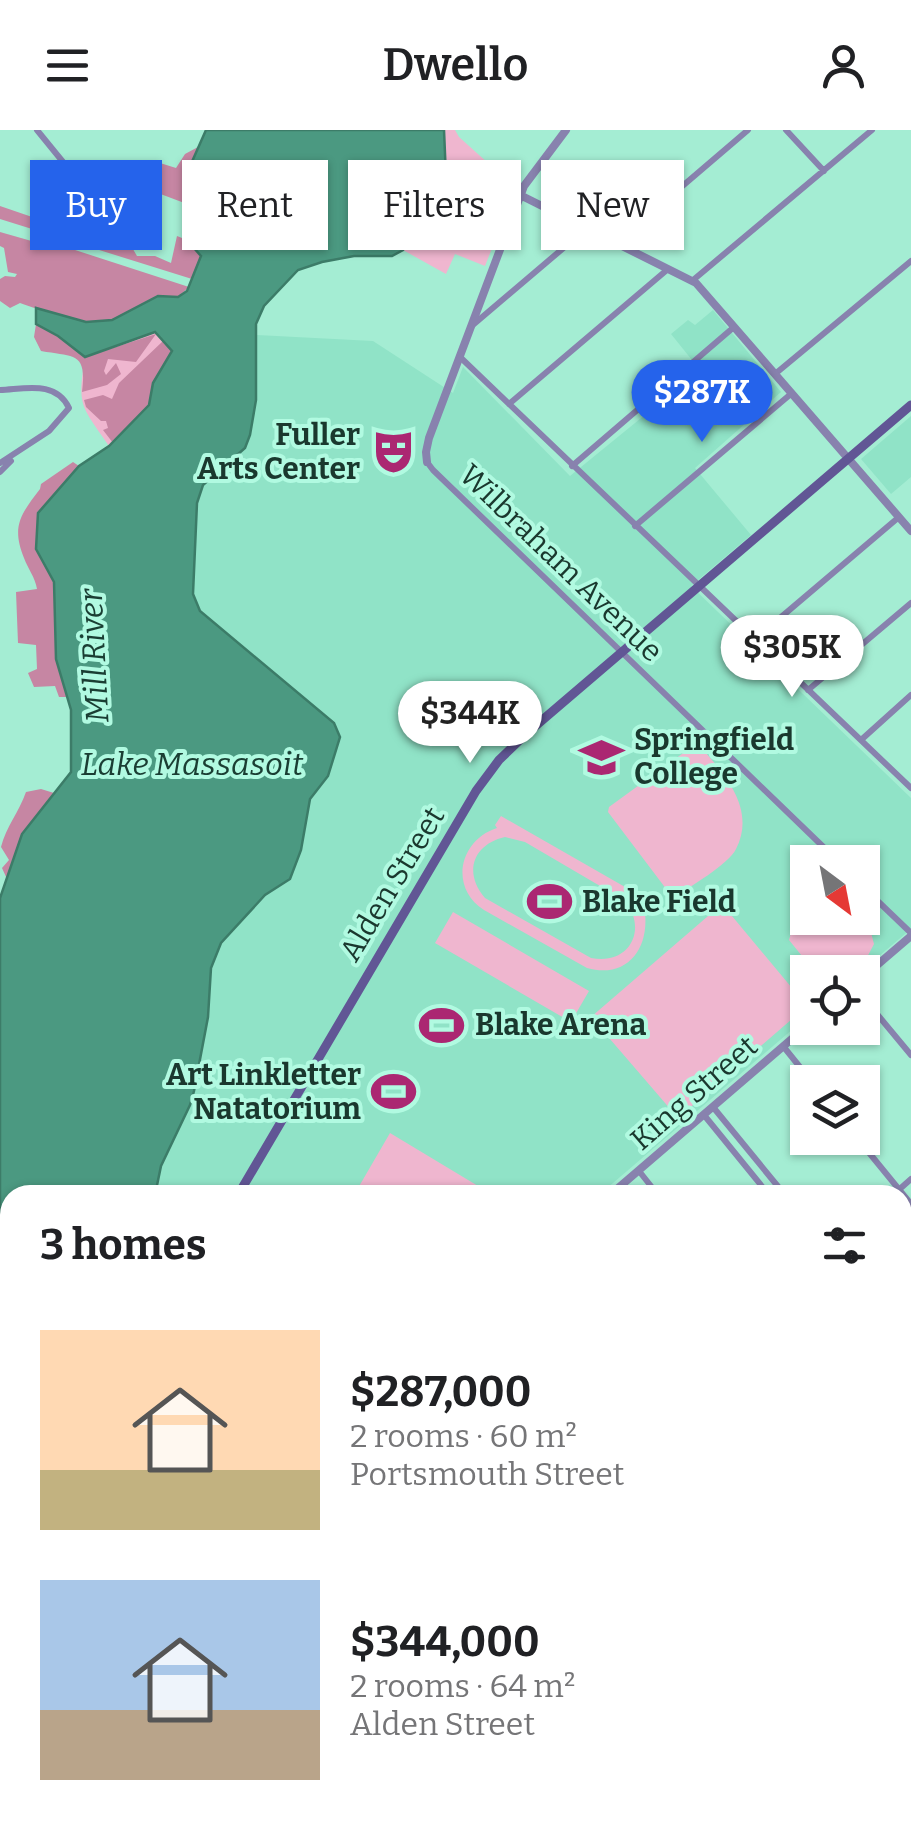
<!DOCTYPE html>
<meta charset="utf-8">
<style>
body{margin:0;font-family:Bitter,serif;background:#f2f2f2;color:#202124;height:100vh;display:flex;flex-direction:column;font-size:38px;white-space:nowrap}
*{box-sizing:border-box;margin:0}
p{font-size:32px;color:#757577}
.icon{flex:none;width:55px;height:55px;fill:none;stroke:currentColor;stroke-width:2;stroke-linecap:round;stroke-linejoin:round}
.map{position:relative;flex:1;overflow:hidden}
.details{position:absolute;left:0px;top:1055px;width:912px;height:642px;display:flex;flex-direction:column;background:#fff;border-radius:30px 30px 0 0;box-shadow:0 2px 8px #0004}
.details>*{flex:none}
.hud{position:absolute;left:30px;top:30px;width:852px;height:90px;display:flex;gap:20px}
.needle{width:65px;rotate:148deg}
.fabs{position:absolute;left:790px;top:715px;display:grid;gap:20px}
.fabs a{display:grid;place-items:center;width:90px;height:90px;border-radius:0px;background:#fff;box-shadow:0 2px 8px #0004;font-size:50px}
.price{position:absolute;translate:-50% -85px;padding:0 22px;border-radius:35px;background:#fff;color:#222;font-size:32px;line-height:65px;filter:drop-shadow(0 2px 5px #0008)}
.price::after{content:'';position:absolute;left:50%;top:60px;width:30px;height:22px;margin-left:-15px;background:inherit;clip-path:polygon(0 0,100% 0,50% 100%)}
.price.active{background:#2563eb;color:#fff}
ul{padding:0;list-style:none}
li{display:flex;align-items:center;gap:30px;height:250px;padding:0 40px}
li span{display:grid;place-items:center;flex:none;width:280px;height:200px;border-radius:0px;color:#555}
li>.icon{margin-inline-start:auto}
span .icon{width:120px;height:120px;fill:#fffc;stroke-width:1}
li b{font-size:42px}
h2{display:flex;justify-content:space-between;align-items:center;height:120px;padding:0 40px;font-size:42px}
.chip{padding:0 35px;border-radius:0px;background:#fff;box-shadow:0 2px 8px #0004;font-size:35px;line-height:90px}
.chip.active{background:#2563eb;color:#fff}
header{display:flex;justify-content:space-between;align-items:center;height:130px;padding:0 40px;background:#fff;font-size:45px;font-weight:600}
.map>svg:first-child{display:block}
.built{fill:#90e3c7;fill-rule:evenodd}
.green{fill:#efb6cf;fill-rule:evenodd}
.forest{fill:#c686a3}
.water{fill:#4b9981;stroke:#3c7c68;stroke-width:2.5}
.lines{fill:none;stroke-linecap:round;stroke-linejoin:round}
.stream{stroke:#3c7c68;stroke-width:2.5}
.minor{stroke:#8882ae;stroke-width:6}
.tertiary{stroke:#8882ae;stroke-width:8}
.secondary{stroke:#615695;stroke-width:9}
.primary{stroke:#483582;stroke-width:10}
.labels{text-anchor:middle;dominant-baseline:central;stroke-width:8;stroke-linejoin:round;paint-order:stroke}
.poi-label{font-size:30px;font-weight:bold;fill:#1a382e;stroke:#b1fae1;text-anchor:start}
.street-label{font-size:30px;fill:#1a382e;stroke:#b1fae1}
.water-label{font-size:32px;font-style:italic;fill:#1a3e33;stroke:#b1fae1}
</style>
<header><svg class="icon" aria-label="menu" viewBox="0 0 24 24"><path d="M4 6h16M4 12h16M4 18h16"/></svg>Dwello<svg class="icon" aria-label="person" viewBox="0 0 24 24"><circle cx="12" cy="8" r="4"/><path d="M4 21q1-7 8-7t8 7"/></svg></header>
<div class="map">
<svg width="911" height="1697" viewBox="0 0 911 1697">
<rect width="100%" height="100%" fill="#a4edd3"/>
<path class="built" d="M713 180 781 262 695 338 751 405 691 456 911 668V799L860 842H808L807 887 599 1065H155L161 1036 190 975 194 961 208 887 211 838 221 813 265 765 290 749 301 720 310 669 328 646 334 593 200 481 193 464 197 373 203 355 222 337 257 236V205L373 211 453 263 463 237 570 346 700 240 671 204 688 190 695 195ZM808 732H862V788H808Z
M911 286V347L891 364 861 329Z"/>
<path class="green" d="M444 0H455L459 7 516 58 485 136 455 124 446 144 403 120 432 82 445 47Z
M155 202 172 221 147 282 109 316C81 275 77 277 85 227Z
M697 613C723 642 757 678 736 719 729 734 688 758 673 768L608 682 609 677Z
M501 686 653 773 647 783H645C649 820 626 849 587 838L484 780C449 758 459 710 497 698L495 695ZM505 707 525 712 624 770C649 799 629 836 591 828L485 768C463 743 473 714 505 707Z
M722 774 807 876 678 988 591 887Z
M453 782 589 861 571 892 435 813Z
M863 784 868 791 874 814 864 833 853 842H815L789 810 791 803 807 787 862 788Z
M390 1003 493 1065H354Z"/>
<path class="forest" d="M198 17 187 43V74L142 57 141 44 160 33 176 38 185 24Z
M0 76 105 112 112 110 130 114 137 126H155L171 133 177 106 187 110 201 126 192 149 0 89Z
M0 102 42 114 72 119 189 157 178 167C142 165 141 181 113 190 84 198 47 182 20 173L10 178 0 171V149L5 146 15 147 17 144 8 142 4 118 0 116Z
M36 194 58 206 85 227 156 204 136 232 108 229 104 241 106 245 116 233 121 244 107 255 82 262C87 222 75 227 41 221L34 207Z
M163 211 172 221 153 253 149 275 113 313 103 300 108 298 106 291H101L86 277 84 270 103 265 112 269 119 253Z
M73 332 79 336 38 383 36 419 54 451 56 529 67 567H59L55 556 34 557 28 543 37 539 36 515 18 513 16 462 37 459C35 447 28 439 24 428 11 396 21 384 40 359L41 354Z
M41 659 54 663 22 704 7 749 2 738 9 730 1 717C6 697 19 682 26 662Z
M130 1688H318L321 1697H131Z"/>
<path class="water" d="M206 0H444L446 47 432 82 403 120 392 126H354L322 132 298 140 264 176 256 194V270L250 305 245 318 203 355 197 373 193 464 200 481 334 593 340 607 328 646 310 669 301 720 290 749 265 765 221 813 211 838 208 887 194 961 190 975 161 1036 155 1065H10V1358L0 1362V768L22 704 71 642V580L56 529 54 452 36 419 38 383 79 336 109 316 149 275 153 253 172 221 155 202 85 227 58 206 36 194V178L86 192 112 190 158 166 178 167 187 161 201 126 187 110V43Z"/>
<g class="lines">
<path class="stream" d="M210 1688 214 1697"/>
<path class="minor" d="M37 0 94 70
M786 0 824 41
M617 112 748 0
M692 151 872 0
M474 194 587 98
M460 227 911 658
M775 244 911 131
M0 260C25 259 56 250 69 278L49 301 0 333
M509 274 668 139
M427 332 433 340 839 732
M572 336 734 197
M0 342 11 331
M635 396 792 263
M754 510 899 387
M808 560 911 473
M861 610 911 565
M862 756 911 803
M862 866 911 925
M783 916 812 952
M713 977 785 1065
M704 985 769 1065
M857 1008 911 1074
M639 1041 658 1065
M893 1065 911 1049
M902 1110 911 1115
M902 1209 911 1219
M902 1229 911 1239
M902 1365 911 1375
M902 1497 911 1507
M0 1557 10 1549
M902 1565 911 1575
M0 1660 10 1652
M902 1669 911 1680
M371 1688 380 1697
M487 1688 495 1697
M604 1688 611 1697
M821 1688 828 1697
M85 1697 87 1688
M575 1697 587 1688"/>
<path class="tertiary" d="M520 65 696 153 911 401
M427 332 426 322 429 308 524 56 566 0
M862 848 911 806
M610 1065 808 895
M716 1688 724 1697"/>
<path class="secondary" d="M238 1065 476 661 499 630 526 604 911 275
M0 1418 10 1408"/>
<path class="primary" d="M0 1616 10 1629
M53 1688 61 1697"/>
</g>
<defs>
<symbol id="theatre-bare" viewBox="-9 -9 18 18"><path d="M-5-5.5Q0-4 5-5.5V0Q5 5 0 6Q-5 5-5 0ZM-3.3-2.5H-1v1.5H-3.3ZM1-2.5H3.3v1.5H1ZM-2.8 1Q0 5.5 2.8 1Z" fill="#ab2772" stroke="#b1fae1" stroke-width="2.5" paint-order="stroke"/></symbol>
<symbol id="university-bare" viewBox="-9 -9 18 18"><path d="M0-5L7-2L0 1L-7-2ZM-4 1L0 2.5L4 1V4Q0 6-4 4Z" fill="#ab2772" stroke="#b1fae1" stroke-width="2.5" paint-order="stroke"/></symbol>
<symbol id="stadium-bare" viewBox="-9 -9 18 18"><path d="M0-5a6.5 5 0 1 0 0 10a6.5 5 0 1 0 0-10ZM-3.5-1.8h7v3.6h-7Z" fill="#ab2772" stroke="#b1fae1" stroke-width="2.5" paint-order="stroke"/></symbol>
</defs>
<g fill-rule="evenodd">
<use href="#theatre-bare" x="362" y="290" width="63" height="63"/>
<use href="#university-bare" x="570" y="596" width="63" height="63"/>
<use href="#stadium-bare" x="518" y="740" width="63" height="63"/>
<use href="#stadium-bare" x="410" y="864" width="63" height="63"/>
<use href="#stadium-bare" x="362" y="930" width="63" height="63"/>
</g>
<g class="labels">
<g class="poi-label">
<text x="360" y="305" text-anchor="end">Fuller<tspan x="360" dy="34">Arts Center</tspan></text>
<text x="634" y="610">Springfield<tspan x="634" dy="34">College</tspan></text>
<text x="582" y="772">Blake Field</text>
<text x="475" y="895">Blake Arena</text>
<text x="361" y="945" text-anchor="end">Art Linkletter<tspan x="361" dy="34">Natatorium</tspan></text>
</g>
<g class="street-label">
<text transform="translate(561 433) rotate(44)">Wilbraham Avenue</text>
<text transform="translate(392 754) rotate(-59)">Alden Street</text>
<text transform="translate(694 963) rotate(-41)">King Street</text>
</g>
<g class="water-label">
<text transform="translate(94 526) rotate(-93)">Mill River</text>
<text x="192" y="634">Lake Massasoit</text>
</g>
</g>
</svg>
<div class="fabs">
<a><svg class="needle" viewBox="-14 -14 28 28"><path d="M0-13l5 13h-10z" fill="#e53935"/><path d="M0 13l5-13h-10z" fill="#757577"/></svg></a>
<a><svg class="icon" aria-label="locate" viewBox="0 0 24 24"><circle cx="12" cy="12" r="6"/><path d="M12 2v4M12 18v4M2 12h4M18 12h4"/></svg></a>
<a><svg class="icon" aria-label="layers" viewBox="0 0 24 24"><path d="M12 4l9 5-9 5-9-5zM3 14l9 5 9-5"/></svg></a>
</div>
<b class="price active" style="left:702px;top:315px">$287K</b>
<b class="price" style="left:792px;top:570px">$305K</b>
<b class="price" style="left:470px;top:636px">$344K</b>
<div class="hud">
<a class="chip active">Buy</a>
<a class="chip">Rent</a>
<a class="chip">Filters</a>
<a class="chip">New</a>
</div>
<section class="details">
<h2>3 homes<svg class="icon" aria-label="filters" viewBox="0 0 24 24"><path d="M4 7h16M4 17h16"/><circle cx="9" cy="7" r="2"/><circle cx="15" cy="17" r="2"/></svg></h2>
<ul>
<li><span style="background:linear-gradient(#ffd9b3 70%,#c2b280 0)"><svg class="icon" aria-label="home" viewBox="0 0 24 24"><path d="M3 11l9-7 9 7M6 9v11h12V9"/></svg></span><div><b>$287,000</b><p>2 rooms · 60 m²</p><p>Portsmouth Street</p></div></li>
<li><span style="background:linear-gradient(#a9c7e8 65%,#b9a48a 0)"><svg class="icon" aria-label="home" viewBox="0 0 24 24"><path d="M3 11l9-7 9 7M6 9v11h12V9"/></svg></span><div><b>$344,000</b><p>2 rooms · 64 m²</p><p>Alden Street</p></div></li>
</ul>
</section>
</div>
